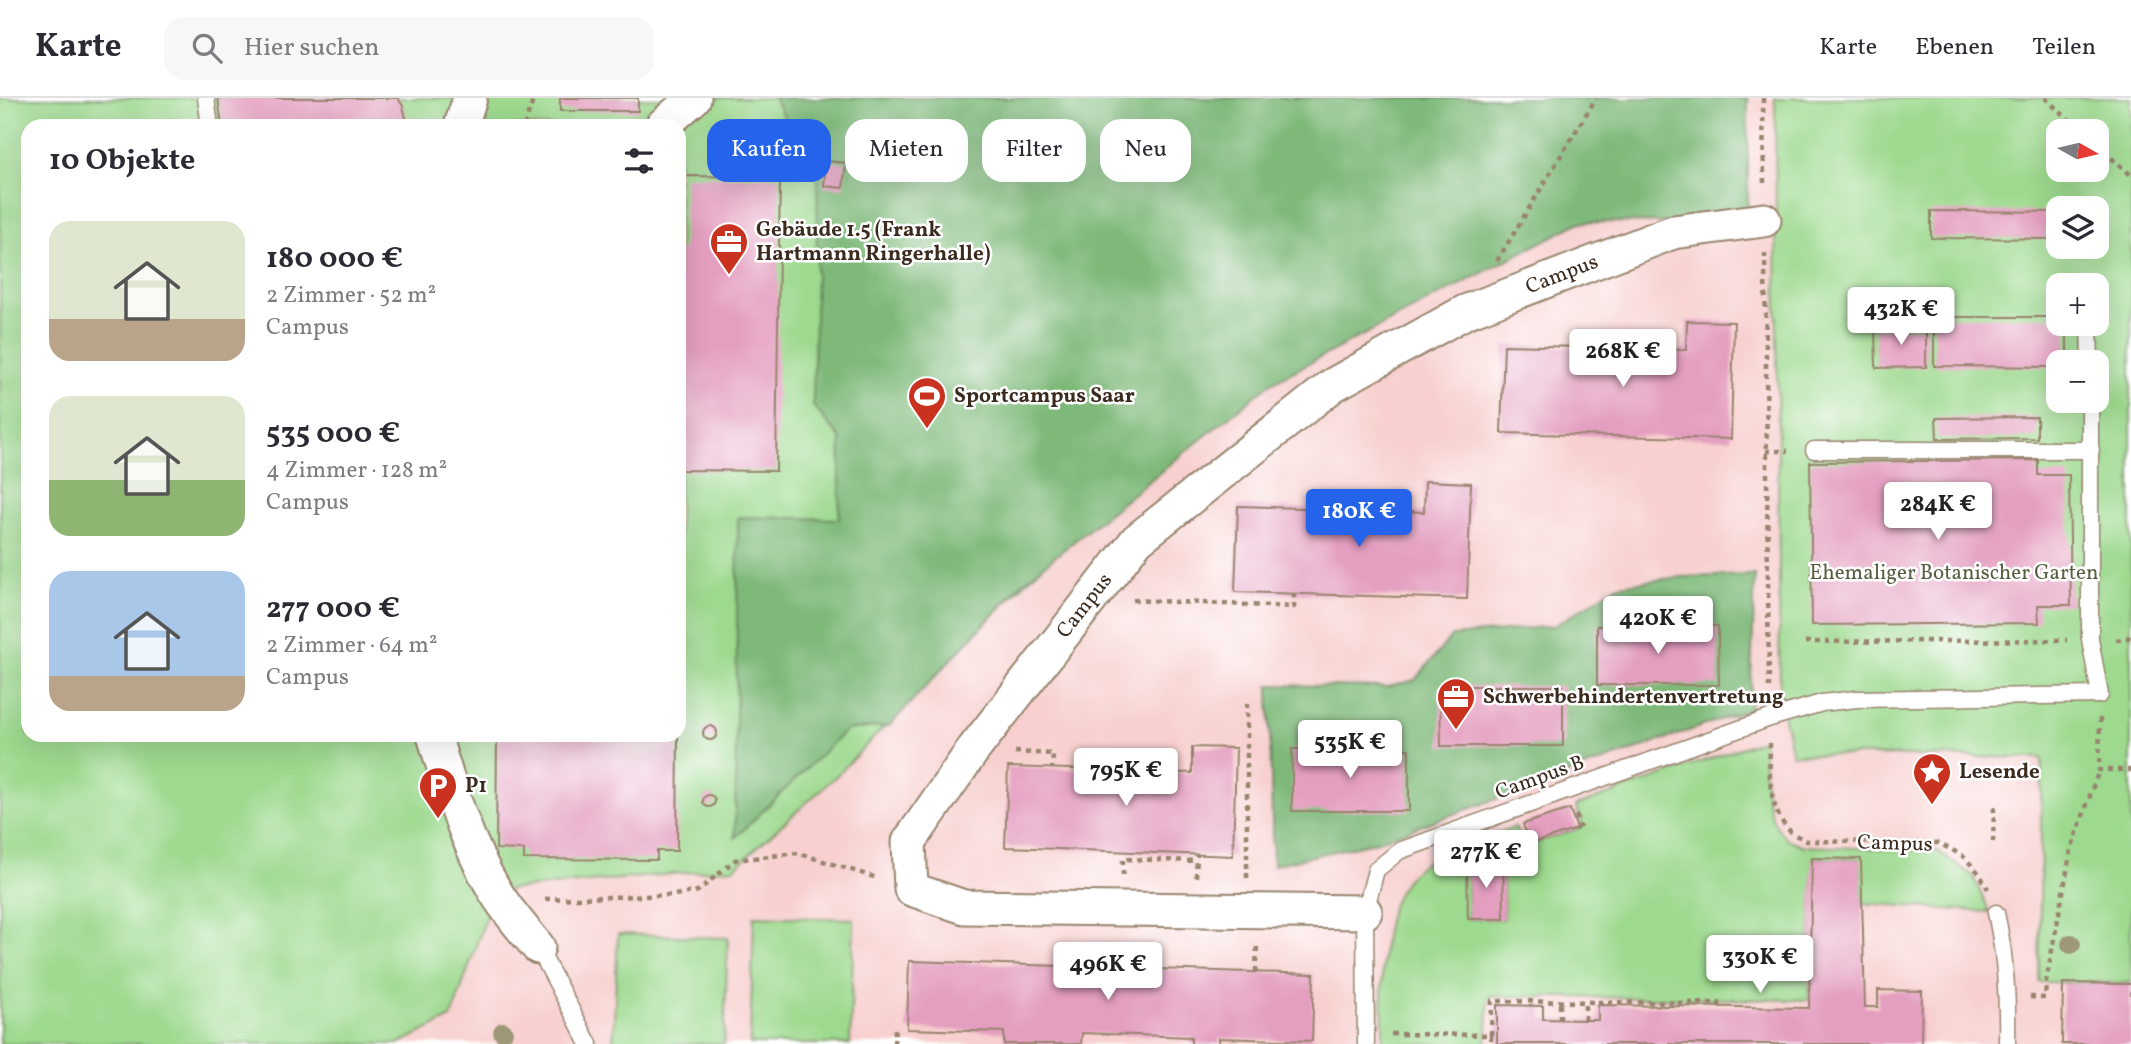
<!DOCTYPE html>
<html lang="de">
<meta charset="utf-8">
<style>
body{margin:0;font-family:Vollkorn,serif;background:#f7f7f7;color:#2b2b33;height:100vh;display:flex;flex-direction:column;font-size:26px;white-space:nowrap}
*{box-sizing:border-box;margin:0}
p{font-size:23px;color:#7c7c81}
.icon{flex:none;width:38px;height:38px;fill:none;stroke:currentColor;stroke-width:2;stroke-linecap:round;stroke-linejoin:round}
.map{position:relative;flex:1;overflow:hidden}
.sheet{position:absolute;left:21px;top:21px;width:665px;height:623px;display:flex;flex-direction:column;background:#fff;border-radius:21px;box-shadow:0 7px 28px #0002}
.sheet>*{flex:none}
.top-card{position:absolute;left:707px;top:21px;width:665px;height:63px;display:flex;gap:14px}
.needle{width:46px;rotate:98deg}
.tools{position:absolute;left:2046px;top:21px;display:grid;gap:14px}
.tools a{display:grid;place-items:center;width:63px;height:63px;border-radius:14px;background:#fff;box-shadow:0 7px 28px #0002;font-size:35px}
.price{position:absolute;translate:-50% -60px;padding:0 16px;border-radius:7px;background:#fff;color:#222;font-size:23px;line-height:46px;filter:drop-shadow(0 2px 4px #0008)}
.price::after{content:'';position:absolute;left:50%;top:42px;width:21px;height:16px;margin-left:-10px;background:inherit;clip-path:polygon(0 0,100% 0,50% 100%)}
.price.current{background:#2563eb;color:#fff}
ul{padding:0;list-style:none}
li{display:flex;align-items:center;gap:21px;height:175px;padding:0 28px}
li span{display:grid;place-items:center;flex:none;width:196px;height:140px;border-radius:21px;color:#555}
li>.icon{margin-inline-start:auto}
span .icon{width:84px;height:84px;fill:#fffc;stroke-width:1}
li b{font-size:30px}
h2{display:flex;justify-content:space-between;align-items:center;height:84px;padding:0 28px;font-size:30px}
.tag{padding:0 24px;border-radius:21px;background:#fff;box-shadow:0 7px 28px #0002;font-size:24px;line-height:63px}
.tag.current{background:#2563eb;color:#fff}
header{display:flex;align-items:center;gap:42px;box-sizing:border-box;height:98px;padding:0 35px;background:#fff;border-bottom:2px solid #e1e1e2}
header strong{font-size:33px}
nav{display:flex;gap:38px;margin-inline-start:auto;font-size:24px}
.search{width:490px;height:63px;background:#f7f7f7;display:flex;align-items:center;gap:18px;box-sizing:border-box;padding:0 24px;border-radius:21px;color:#7c7c81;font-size:26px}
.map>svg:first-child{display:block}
.built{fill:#f7d0cf;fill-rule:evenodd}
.green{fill:#9dd98e;stroke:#6c8256;stroke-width:2;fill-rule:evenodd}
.forest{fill:#7eb979;stroke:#5c724c;stroke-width:2}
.building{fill:#e49ec0}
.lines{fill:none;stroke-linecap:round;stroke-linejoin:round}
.lane-casing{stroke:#98846e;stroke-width:19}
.street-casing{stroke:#98846e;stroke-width:37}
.path{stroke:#98846e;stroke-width:4.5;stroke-dasharray:5 5;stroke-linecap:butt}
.lane{stroke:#fff;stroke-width:16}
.street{stroke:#fff;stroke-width:33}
.tree{fill:#9e9879}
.labels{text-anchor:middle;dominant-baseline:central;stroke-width:5;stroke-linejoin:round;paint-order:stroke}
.poi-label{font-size:21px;font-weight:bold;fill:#3b2a1e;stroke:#fff;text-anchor:start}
.street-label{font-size:21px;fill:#3b2a1e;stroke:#fff}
.park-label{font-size:21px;fill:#585f40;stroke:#fff}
</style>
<header>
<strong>Karte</strong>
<div class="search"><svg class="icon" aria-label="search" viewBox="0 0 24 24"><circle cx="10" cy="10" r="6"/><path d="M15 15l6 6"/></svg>Hier suchen</div>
<nav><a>Karte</a><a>Ebenen</a><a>Teilen</a></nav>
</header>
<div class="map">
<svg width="2131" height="946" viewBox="0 0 2131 946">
<rect width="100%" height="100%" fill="#fff"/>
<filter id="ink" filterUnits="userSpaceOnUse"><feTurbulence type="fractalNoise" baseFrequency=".0143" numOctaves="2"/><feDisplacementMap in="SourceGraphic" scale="14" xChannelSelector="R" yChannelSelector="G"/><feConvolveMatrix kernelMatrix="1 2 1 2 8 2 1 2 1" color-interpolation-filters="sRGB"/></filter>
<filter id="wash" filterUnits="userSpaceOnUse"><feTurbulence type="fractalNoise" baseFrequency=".00686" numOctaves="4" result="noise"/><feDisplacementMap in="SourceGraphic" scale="28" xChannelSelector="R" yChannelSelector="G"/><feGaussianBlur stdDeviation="1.57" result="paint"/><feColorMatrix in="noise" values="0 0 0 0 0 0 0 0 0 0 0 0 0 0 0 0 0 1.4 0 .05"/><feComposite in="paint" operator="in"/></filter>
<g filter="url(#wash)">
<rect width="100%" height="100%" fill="#f4ddbf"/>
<path class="built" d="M1501 0H2131V946H398L451 920 495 793 734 770 835 679ZM2058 33H2096V72H2058ZM2058 110H2096V149H2058ZM2058 187H2096V226H2058ZM2058 264H2096V303H2058Z"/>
<path class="green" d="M0 0H1501L835 679 734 770 495 793 451 920 398 946H0ZM28 28H679V637H28Z
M1775 0H2131V885L2039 884 2042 660 1792 656 1780 602ZM2058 33H2096V72H2058ZM2058 110H2096V149H2058ZM2058 187H2096V226H2058ZM2058 264H2096V303H2058Z
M1763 642C1764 669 1762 724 1788 741 1792 744 1798 745 1803 748L1937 753 1973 778 1989 814 1862 805 1860 761 1813 760 1809 902 1489 898 1486 946H1383C1384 889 1370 799 1426 764 1438 756 1454 752 1467 747L1468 821H1504L1502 734 1515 729 1522 749 1577 731 1583 728 1576 708Z
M754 818 854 821 850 946H750Z
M618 836 728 840 724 946H613Z"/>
<path class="forest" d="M774 0H1748V125L1580 124 1271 285 1022 485 889 628 846 632 735 740 738 419 839 421 841 341 813 308 818 83Z
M1755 477 1750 611 1378 743 1273 767 1269 587 1387 589 1415 582 1452 538 1554 528 1619 487 1680 479Z"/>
<g id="blocks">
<path class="building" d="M218 0H398L403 8 408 28H222Z
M560 0H638V13H560Z
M826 63 846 65 843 90 824 88Z
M685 78 780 79 776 373 679 372V151L683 152Z
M1931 113 2058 114V141L1931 140Z
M1934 219H2058V226H2067V264H2058V269L1934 268Z
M1687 223 1734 224 1731 341 1501 335 1504 247 1686 252Z
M1926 229V269L1876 270 1875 230Z
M2037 319V340L1937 341 1936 320Z
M2038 362V377H2069L2071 507H2038L2039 525 1812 527 1810 364Z
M1425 383 1471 385 1467 501 1235 494 1238 408 1424 414Z
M1597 528H1718L1719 587H1597Z
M1440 588H1563V648H1441Z
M703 635a7 7 0 1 1 14 0a7 7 0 1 1-14 0Z
M497 637H678L677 753H657V762L524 761V752L496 751Z
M1192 649 1236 650 1233 758 1005 749 1008 669 1192 675Z
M1292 651H1409V713H1292Z
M703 703a6 6 0 1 1 12 0a6 6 0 1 1-12 0Z
M1570 711 1577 731 1530 746 1523 726Z
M1503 757 1504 821H1468L1467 769Z
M1812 760 1861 761 1865 909H1878V892L1922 893 1921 946H1497V907L1543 908V921L1585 922H1598V907L1809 910Z
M909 863 1314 876 1312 943 1219 940V946H1191V939L1082 935 1081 946H1004V934L907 931Z
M2063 885 2131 886V946H2062Z"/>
</g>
</g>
<g filter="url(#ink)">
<use href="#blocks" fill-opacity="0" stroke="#98846e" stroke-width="2"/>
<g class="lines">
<defs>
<path id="lane" d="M206 0 210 28
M2089 226 2090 264
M1814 352H2091
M1996 815C2006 859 2008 901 2007 946
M538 849 589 946
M1366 946 1365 814 1376 772 1399 753 1770 620 1822 605 1856 601 2100 597 2090 541V303"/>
<path id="street" d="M461 28 470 0
M662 28 694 0
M434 637C450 691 466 744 495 793 507 813 523 831 538 849
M1365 814 964 809 911 791 909 744 973 652 1137 442 1333 287 1465 214 1673 134 1764 122"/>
</defs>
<use href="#lane" class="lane-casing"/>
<use href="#street" class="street-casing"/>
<path class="path" d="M1763 0 1764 87
M2045 0 2081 33
M524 28 534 0
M2096 47 2131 77
M1765 155 1769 595
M1497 163 1596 0
M1766 353H1788
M1133 502 1294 509V496
M2116 542 2128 540 2131 534
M1805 544 2067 542
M2100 620 2099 672H2131
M1770 645C1769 672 1768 711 1788 731 1792 736 1801 740 1807 743L1938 745 1962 757 1979 775 1988 791
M1015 654 1053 656 1052 671
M1576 717 1580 730
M1522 735 1526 748
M1993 744 1994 709
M1123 777V761L1197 763
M1196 779 1197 756
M1247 780V604
M545 801 674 797 698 793 735 762 798 755 877 780
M1256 874 1257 845
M2030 899 2045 900 2046 884 2071 752 2099 672
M1560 921V903
M1585 922V903
M1391 936 1491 937V946
M1491 937 1492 903 1719 905V909
M894 946 895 931"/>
<use href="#lane" class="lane"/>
<use href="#street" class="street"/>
</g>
<g class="tree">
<circle cx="2071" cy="846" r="10"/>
<circle cx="503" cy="934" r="10"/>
</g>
</g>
<defs>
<symbol id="office-pin" viewBox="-11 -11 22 30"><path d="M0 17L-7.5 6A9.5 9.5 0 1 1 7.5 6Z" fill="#c8321e" stroke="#fff"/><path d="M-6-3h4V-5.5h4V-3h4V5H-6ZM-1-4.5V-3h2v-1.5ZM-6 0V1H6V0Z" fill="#fff"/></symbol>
<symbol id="stadium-pin" viewBox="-11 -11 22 30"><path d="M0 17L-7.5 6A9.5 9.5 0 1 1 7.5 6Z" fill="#c8321e" stroke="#fff"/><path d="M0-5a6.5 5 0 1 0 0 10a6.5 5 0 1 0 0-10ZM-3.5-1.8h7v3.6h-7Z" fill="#fff"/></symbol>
<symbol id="sight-pin" viewBox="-11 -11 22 30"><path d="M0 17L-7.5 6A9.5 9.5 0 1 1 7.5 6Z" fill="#c8321e" stroke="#fff"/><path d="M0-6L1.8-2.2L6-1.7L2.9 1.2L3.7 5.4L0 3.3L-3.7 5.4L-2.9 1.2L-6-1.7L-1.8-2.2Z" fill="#fff"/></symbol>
<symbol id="parking-pin" viewBox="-11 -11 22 30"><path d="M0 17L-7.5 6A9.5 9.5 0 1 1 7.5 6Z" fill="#c8321e" stroke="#fff"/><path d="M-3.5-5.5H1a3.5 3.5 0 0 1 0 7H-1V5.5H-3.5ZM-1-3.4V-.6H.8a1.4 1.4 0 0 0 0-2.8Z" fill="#fff"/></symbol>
</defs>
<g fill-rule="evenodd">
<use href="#office-pin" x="707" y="122" width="44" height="60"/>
<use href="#stadium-pin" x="905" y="276" width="44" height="60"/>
<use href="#office-pin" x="1434" y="577" width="44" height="60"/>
<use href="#sight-pin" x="1910" y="652" width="44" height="60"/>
<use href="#parking-pin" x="416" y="666" width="44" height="60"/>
</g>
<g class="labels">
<g class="poi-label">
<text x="756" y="132">Gebäude 1.5 (Frank<tspan x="756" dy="24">Hartmann Ringerhalle)</tspan></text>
<text x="954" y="298">Sportcampus Saar</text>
<text x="1483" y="599">Schwerbehindertenvertretung</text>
<text x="1959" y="674">Lesende</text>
<text x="465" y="688">P1</text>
</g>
<g class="street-label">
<text transform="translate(1562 177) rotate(-21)">Campus</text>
<text transform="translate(1085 508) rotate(-52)">Campus</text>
<text transform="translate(1540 680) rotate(-20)">Campus B</text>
<text transform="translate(1895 746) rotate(2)">Campus</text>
</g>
<g class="park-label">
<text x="1954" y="475">Ehemaliger Botanischer Garten</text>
</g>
</g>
</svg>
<div class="tools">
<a><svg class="needle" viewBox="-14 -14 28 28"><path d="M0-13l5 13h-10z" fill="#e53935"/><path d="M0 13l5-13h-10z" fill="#7c7c81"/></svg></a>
<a><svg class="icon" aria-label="layers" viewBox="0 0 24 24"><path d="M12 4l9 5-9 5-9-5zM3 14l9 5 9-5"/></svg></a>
<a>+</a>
<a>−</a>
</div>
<b class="price" style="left:1901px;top:249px">432K €</b>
<b class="price" style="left:1623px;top:291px">268K €</b>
<b class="price" style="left:1938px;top:444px">284K €</b>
<b class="price current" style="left:1359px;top:451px">180K €</b>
<b class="price" style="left:1658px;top:558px">420K €</b>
<b class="price" style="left:1350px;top:682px">535K €</b>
<b class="price" style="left:1126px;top:710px">795K €</b>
<b class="price" style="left:1486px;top:792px">277K €</b>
<b class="price" style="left:1760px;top:897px">330K €</b>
<b class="price" style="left:1108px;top:904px">496K €</b>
<div class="top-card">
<a class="tag current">Kaufen</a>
<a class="tag">Mieten</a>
<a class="tag">Filter</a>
<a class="tag">Neu</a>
</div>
<section class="sheet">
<h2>10 Objekte<svg class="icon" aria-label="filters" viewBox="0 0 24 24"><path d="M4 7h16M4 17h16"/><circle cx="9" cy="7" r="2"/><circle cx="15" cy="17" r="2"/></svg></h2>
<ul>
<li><span style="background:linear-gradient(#dfe7d0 70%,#b9a48a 0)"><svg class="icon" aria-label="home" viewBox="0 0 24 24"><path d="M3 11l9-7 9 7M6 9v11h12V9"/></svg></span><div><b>180 000 €</b><p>2 Zimmer · 52 m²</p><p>Campus</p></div></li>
<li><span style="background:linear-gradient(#dfe7d0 60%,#8fb573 0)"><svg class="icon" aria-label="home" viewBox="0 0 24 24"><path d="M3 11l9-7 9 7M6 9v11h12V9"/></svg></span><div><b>535 000 €</b><p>4 Zimmer · 128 m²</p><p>Campus</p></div></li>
<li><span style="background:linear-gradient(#a9c7e8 75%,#b9a48a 0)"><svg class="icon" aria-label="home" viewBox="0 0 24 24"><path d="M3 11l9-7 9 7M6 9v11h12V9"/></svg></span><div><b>277 000 €</b><p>2 Zimmer · 64 m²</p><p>Campus</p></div></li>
</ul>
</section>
</div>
